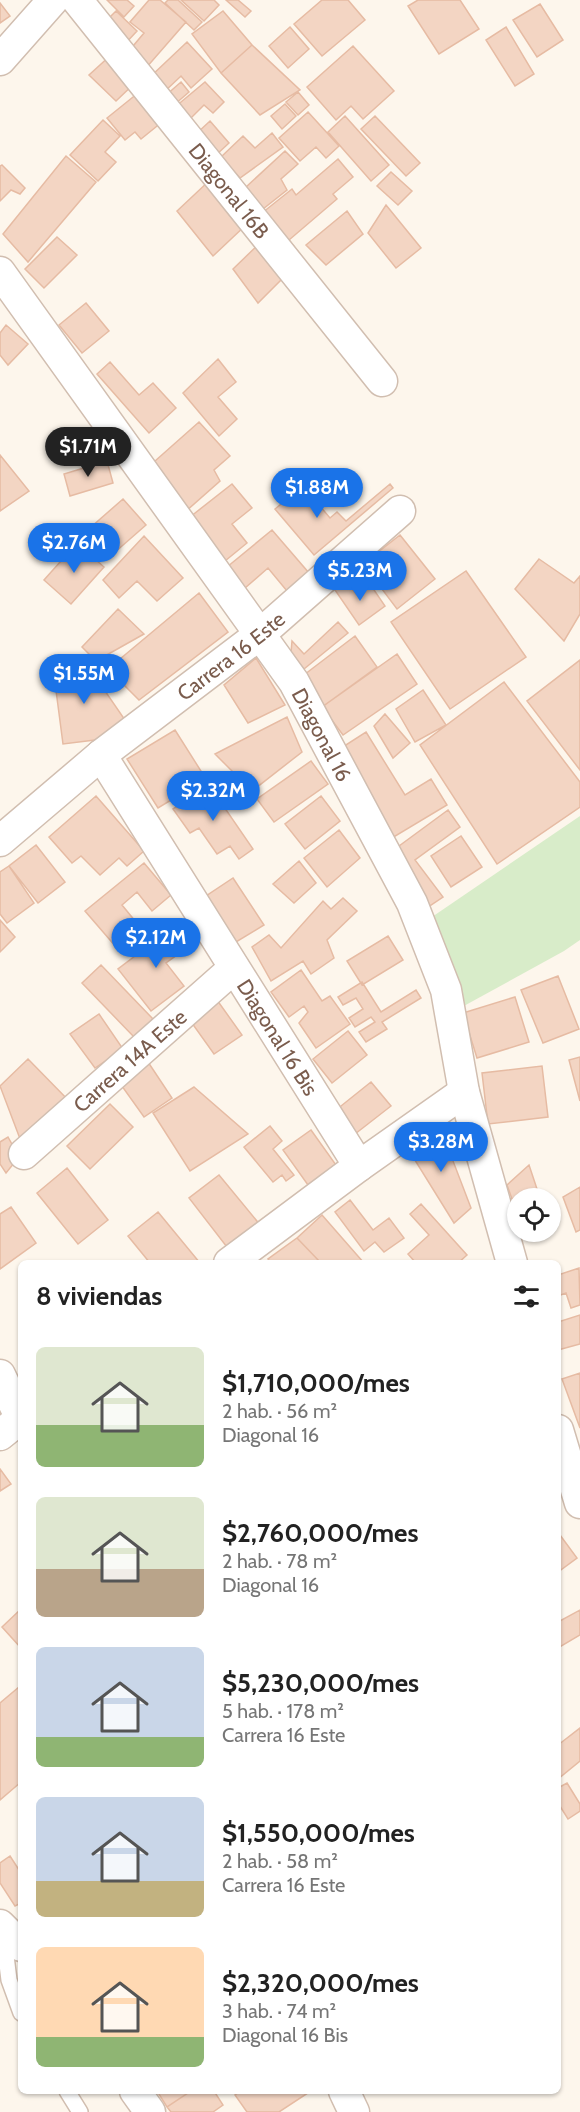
<!DOCTYPE html>
<html lang="es">
<meta charset="utf-8">
<style>
body{margin:0;font-family:Cabin,sans-serif;background:#f2f2f2;color:#222;height:100vh;display:flex;flex-direction:column;font-size:22px;white-space:nowrap}
*{box-sizing:border-box;margin:0}
p{font-size:20px;color:#767676}
.icon{flex:none;width:33px;height:33px;fill:none;stroke:currentColor;stroke-width:2;stroke-linecap:round;stroke-linejoin:round}
.map{position:relative;flex:1;overflow:hidden}
.sheet{position:absolute;left:18px;top:1260px;width:543px;height:834px;display:flex;flex-direction:column;background:#fff;border-radius:9px;box-shadow:0 2px 4px #0004}
.sheet>*{flex:none}
.controls{position:absolute;left:507px;top:1188px;display:grid;gap:12px}
.controls a{display:grid;place-items:center;width:54px;height:54px;border-radius:50%;background:#fff;box-shadow:0 2px 4px #0004;font-size:30px}
.price{position:absolute;translate:-50% -51px;padding:0 14px;border-radius:21px;background:#1a73e8;color:#fff;font-size:20px;line-height:39px;filter:drop-shadow(0 2px 3px #0008)}
.price::after{content:'';position:absolute;left:50%;top:36px;width:18px;height:14px;margin-left:-9px;background:inherit;clip-path:polygon(0 0,100% 0,50% 100%)}
.price.on{background:#222;color:#fff}
ul{padding:0;list-style:none}
li{display:flex;align-items:center;gap:18px;height:150px;padding:0 18px}
li span{display:grid;place-items:center;flex:none;width:168px;height:120px;border-radius:9px;color:#555}
li>.icon{margin-inline-start:auto}
span .icon{width:72px;height:72px;fill:#fffc;stroke-width:1}
li b{font-size:26px}
h2{display:flex;justify-content:space-between;align-items:center;height:72px;padding:0 18px;font-size:26px}
.map>svg:first-child{display:block}
.green{fill:#d8ecc9}
.building{fill:#f3d5c3;stroke:#e6bba3;stroke-width:1.5}
.lines{fill:none;stroke-linecap:round;stroke-linejoin:round}
.service-casing{stroke:#d1beb0;stroke-width:18}
.minor-casing{stroke:#d1beb0;stroke-width:33}
.service{stroke:#fff;stroke-width:15}
.minor{stroke:#fff;stroke-width:30}
.labels{text-anchor:middle;dominant-baseline:central;stroke-width:6;stroke-linejoin:round;paint-order:stroke}
.street-label{font-size:21px;fill:#7a5c4d;stroke:#fffaf3}
</style>
<div class="map">
<svg width="580" height="2112" viewBox="0 0 580 2112">
<rect width="100%" height="100%" fill="#fdf6ec"/>
<path class="green" d="M580 816V940L564 951 462 1007 429 919Z"/>
<path class="building" d="M107 0H127L134 6 124 17Z
M149 0H160L186 22 146 68 128 52 144 33 130 22Z
M168 0H178L202 22 194 30 165 3Z
M181 0H214L219 5 204 21Z
M226 0H238L251 11 245 17Z
M322 0H348L365 20 322 56 294 24Z
M418 0H460L479 29 439 54 408 6Z
M0 3 10 16 0 23Z
M540 4 563 40 537 57 513 20Z
M116 11 137 31 123 46 101 26Z
M223 11 252 45 221 73 192 34Z
M290 27 309 49 288 68 269 46Z
M506 27 534 74 515 86 486 40Z
M187 42 212 69 191 88 181 76 163 93 149 78Z
M252 45 300 90 260 115 221 73Z
M353 46 394 91 363 119 351 106 336 120 307 87Z
M112 54 137 81 116 101 89 75Z
M181 82 189 92 174 105 165 96Z
M205 82 224 102 213 113 204 105 187 122 175 107Z
M143 89 167 118 141 139 135 132 125 140 107 118Z
M298 92 309 105 298 115 286 102Z
M285 104 296 116 282 129 271 116Z
M308 112 339 146 326 158 316 147 300 161 279 138Z
M345 116 389 165 371 181 328 132Z
M375 116 420 163 406 176 361 129Z
M103 120 120 136 105 152 116 162 98 181 70 155Z
M210 121 229 143 215 156 196 134Z
M272 133 283 147 240 178 221 157 243 136 255 148Z
M285 151 298 164 281 179 287 190 263 209 246 187Z
M66 156 96 182 28 262 3 234Z
M338 159 353 177 333 194 337 199 289 240 300 254 293 259 257 217 292 189 296 195Z
M2 165 25 188 20 194 11 190 0 201V166Z
M391 172 412 191 398 205 377 186Z
M211 179 247 224 213 256 177 211Z
M386 205 421 248 396 268 368 233Z
M347 211 363 234 326 265 306 245Z
M57 237 77 255 44 288 25 269Z
M263 240 290 271 258 303 233 269Z
M86 303 109 331 82 353 59 325Z
M6 325 28 344 8 365 0 355V333Z
M218 359 236 382 218 397 237 419 219 436 183 393Z
M110 362 139 395 153 383 176 408 149 433 97 374Z
M199 422 230 456 214 470 220 481 185 512 146 469Z
M0 455 29 491 0 511Z
M107 461 113 483 70 496 64 474Z
M232 484 252 508 232 524 247 543 225 561 190 517Z
M390 484 393 488 314 555 275 509 303 486 330 518 337 512 346 521Z
M123 499 146 525 106 560 83 534Z
M272 530 309 573 287 591 268 568 245 588 227 567Z
M400 535 435 579 397 609 363 564Z
M144 536 183 578 157 601 137 581 119 598 103 580Z
M77 543 104 567 71 604 44 580Z
M539 559 574 583 580 576V614L564 641 515 589Z
M466 571 526 657 450 709 391 622Z
M347 582 356 594 370 584 385 606 359 625 335 590Z
M199 593 228 632 139 700 108 669Z
M118 609 144 634 96 661 82 647Z
M338 622 348 633 304 669 291 653 292 641 304 654Z
M355 636 377 667 322 707 296 681Z
M397 654 417 684 343 735 322 707Z
M81 656 125 720 95 740 63 744 54 675Z
M256 658 285 705 248 723 224 685Z
M580 660V770L527 701Z
M504 682 580 782V807L497 864 420 745Z
M423 690 446 725 415 742 396 709Z
M385 714 410 743 393 758 374 726Z
M287 717 302 752 252 791 215 754Z
M175 730 206 779 158 808 127 759Z
M366 732 405 795 431 779 447 805 392 838 338 750Z
M311 761 328 784 274 822 257 799Z
M209 785 253 849 239 859 230 846 217 854 199 828 190 833 173 809Z
M96 796 144 851 127 866 119 858 100 875 81 856 72 863 49 837Z
M321 796 340 821 305 849 285 824Z
M448 810 460 827 415 860 443 897 419 913 395 849Z
M339 830 360 858 327 887 304 858Z
M461 836 482 867 451 887 431 856Z
M36 845 65 882 38 903 9 866Z
M299 861 316 883 294 903 273 884Z
M144 863 171 895 152 911 137 892 122 905 140 927 116 947 85 911Z
M9 866 34 903 7 923 0 914V872Z
M233 878 264 925 236 942 206 896Z
M343 898 357 911 327 940 334 958 311 974 303 961 271 981 252 947 269 935 281 948 323 901 331 909Z
M0 920 15 937 0 952Z
M176 925 191 945 166 963 184 986 151 1011 118 969Z
M388 936 403 960 362 985 347 961Z
M101 965 153 1019 134 1037 82 983Z
M301 970 322 1001 330 996 350 1024 316 1048 299 1023 308 1012 304 1006 289 1017 271 992Z
M558 976 579 1029 543 1043 521 990Z
M362 982 381 1012 416 990 421 998 382 1022 387 1029 366 1042 359 1032 375 1022 371 1017 355 1027 349 1018 363 1009 356 998 343 1005 338 997Z
M515 997 529 1042 477 1058 463 1013Z
M217 1000 242 1035 214 1054 189 1019Z
M99 1014 123 1049 95 1068 70 1034Z
M348 1031 367 1055 332 1083 313 1059Z
M580 1057V1101L569 1060Z
M28 1059 73 1105 25 1152 0 1086Z
M148 1062 172 1098 144 1117 119 1082Z
M542 1066 548 1117 488 1124 482 1073Z
M371 1082 391 1106 355 1134 336 1110Z
M194 1087 248 1134 190 1171 153 1113Z
M110 1104 133 1127 90 1169 67 1146Z
M270 1126 282 1141 273 1149 294 1175 286 1181 282 1175 273 1182 244 1147Z
M440 1127 471 1208 454 1223 408 1149Z
M311 1130 336 1165 308 1185 283 1150Z
M8 1137 19 1157 6 1173 0 1164V1142Z
M529 1165 540 1198H518L517 1213 507 1185Z
M67 1168 108 1220 78 1244 37 1193Z
M219 1175 261 1226 230 1251 189 1198Z
M580 1187V1230L576 1232 563 1197Z
M350 1200 373 1230 389 1218 404 1238 384 1252 375 1242 364 1251 335 1212Z
M421 1204 467 1255 458 1263H416L408 1254 429 1235 410 1214Z
M11 1207 36 1243 0 1269V1214Z
M158 1212 200 1263H150L128 1236Z
M322 1215 364 1263H321L297 1238Z
M297 1238 321 1263H271L268 1259Z
M579 1268 580 1305 571 1308 566 1293 558 1296V1275Z
M580 1315V1344L558 1350V1322Z
M580 1373V1428L562 1379Z
M0 1469 11 1484 0 1491Z
M560 1535 577 1558 558 1572V1537Z
M21 1609V1648L2 1627Z
M580 1610V1635L558 1648V1622Z
M19 1687 21 1689V1782L0 1800V1703Z
M580 1728V1761L558 1779V1745Z
M567 1783 580 1804V1811L568 1819 558 1803V1788Z
M10 1856 21 1873V1903L15 1906 0 1883V1863Z
M157 2091H191L167 2107Z
M191 2091H214L223 2105 213 2112H171L167 2107Z
M241 2091H311L279 2112H247L235 2095Z"/>
<g class="lines">
<defs>
<path id="service" d="M5 1948 9 1980 21 2013
M67 2091 80 2112"/>
<g id="minor">
<path id="s1" d="M77 0 382 381"/>
<path d="M0 60 53 0"/>
<path id="s2" d="M0 272 294 682 412 903 446 990 464 1092 512 1263"/>
<path id="s3" d="M101 755 359 1166"/>
<path id="s4" d="M0 841 101 755 259 635 400 511"/>
<path id="s5" d="M24 1154 234 968"/>
<path d="M229 1263 359 1166 464 1092"/>
<path d="M0 1375 21 1419"/>
<path d="M558 1430 580 1503"/>
<path d="M0 1435 21 1418"/>
<path d="M0 1925 21 1946"/>
<path d="M135 2091 150 2112"/>
<path d="M344 2091 354 2112"/>
</g>
</defs>
<use href="#service" class="service-casing"/>
<use href="#minor" class="minor-casing"/>
<use href="#service" class="service"/>
<use href="#minor" class="minor"/>
</g>
<g class="labels">
<g class="street-label">
<text stroke="none"><textPath href="#s1" startOffset="244">Diagonal 16B</textPath></text>
<text stroke="none"><textPath href="#s4" startOffset="296">Carrera 16 Este</textPath></text>
<text stroke="none"><textPath href="#s2" startOffset="564">Diagonal 16</textPath></text>
<text stroke="none"><textPath href="#s3" startOffset="333">Diagonal 16 Bis</textPath></text>
<text stroke="none"><textPath href="#s5" startOffset="141">Carrera 14A Este</textPath></text>
</g>
</g>
</svg>
<div class="controls">
<a><svg class="icon" aria-label="locate" viewBox="0 0 24 24"><circle cx="12" cy="12" r="6"/><path d="M12 2v4M12 18v4M2 12h4M18 12h4"/></svg></a>
</div>
<b class="price on" style="left:88px;top:478px">$1.71M</b>
<b class="price" style="left:317px;top:519px">$1.88M</b>
<b class="price" style="left:74px;top:574px">$2.76M</b>
<b class="price" style="left:360px;top:602px">$5.23M</b>
<b class="price" style="left:84px;top:705px">$1.55M</b>
<b class="price" style="left:213px;top:822px">$2.32M</b>
<b class="price" style="left:156px;top:969px">$2.12M</b>
<b class="price" style="left:441px;top:1173px">$3.28M</b>
<section class="sheet">
<h2>8 viviendas<svg class="icon" aria-label="filters" viewBox="0 0 24 24"><path d="M4 7h16M4 17h16"/><circle cx="9" cy="7" r="2"/><circle cx="15" cy="17" r="2"/></svg></h2>
<ul>
<li><span style="background:linear-gradient(#dfe7d0 65%,#8fb573 0)"><svg class="icon" aria-label="home" viewBox="0 0 24 24"><path d="M3 11l9-7 9 7M6 9v11h12V9"/></svg></span><div><b>$1,710,000/mes</b><p>2 hab. · 56 m²</p><p>Diagonal 16</p></div></li>
<li><span style="background:linear-gradient(#dfe7d0 60%,#b9a48a 0)"><svg class="icon" aria-label="home" viewBox="0 0 24 24"><path d="M3 11l9-7 9 7M6 9v11h12V9"/></svg></span><div><b>$2,760,000/mes</b><p>2 hab. · 78 m²</p><p>Diagonal 16</p></div></li>
<li><span style="background:linear-gradient(#c9d6e8 75%,#8fb573 0)"><svg class="icon" aria-label="home" viewBox="0 0 24 24"><path d="M3 11l9-7 9 7M6 9v11h12V9"/></svg></span><div><b>$5,230,000/mes</b><p>5 hab. · 178 m²</p><p>Carrera 16 Este</p></div></li>
<li><span style="background:linear-gradient(#c9d6e8 70%,#c2b280 0)"><svg class="icon" aria-label="home" viewBox="0 0 24 24"><path d="M3 11l9-7 9 7M6 9v11h12V9"/></svg></span><div><b>$1,550,000/mes</b><p>2 hab. · 58 m²</p><p>Carrera 16 Este</p></div></li>
<li><span style="background:linear-gradient(#ffd9b3 75%,#8fb573 0)"><svg class="icon" aria-label="home" viewBox="0 0 24 24"><path d="M3 11l9-7 9 7M6 9v11h12V9"/></svg></span><div><b>$2,320,000/mes</b><p>3 hab. · 74 m²</p><p>Diagonal 16 Bis</p></div></li>
</ul>
</section>
</div>
